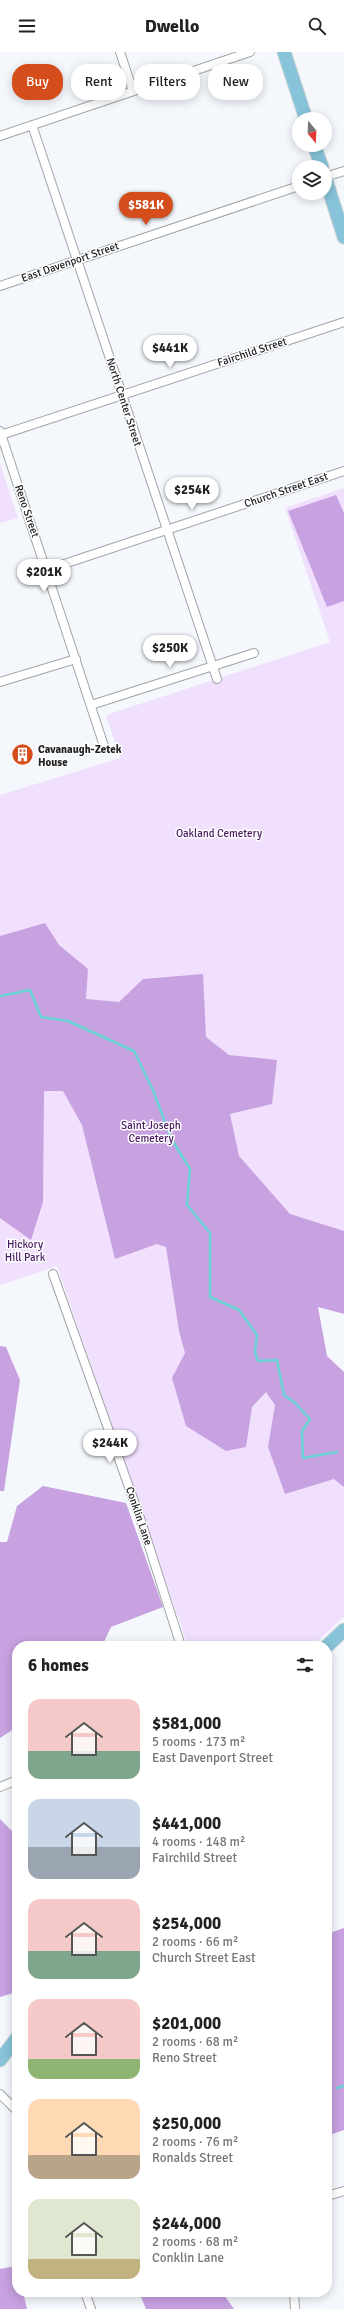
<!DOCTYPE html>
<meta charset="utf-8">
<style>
body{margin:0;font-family:Signika,sans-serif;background:#f2f2f2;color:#222;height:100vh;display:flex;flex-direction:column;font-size:15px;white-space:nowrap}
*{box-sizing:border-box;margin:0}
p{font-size:13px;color:#767676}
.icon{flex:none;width:22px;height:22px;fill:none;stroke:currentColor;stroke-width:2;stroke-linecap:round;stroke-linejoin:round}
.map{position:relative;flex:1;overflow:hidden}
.side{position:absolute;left:12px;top:1589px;width:320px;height:656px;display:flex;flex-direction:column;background:#fff;border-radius:16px;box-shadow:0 2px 10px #0003}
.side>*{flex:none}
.hud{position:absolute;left:12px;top:12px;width:320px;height:36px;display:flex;gap:8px}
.needle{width:26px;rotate:161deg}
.controls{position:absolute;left:292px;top:60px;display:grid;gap:8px}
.controls a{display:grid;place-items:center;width:40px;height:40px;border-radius:50%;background:#fff;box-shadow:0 2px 10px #0003;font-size:20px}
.price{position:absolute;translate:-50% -34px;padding:0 9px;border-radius:14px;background:#fff;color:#222;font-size:13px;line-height:26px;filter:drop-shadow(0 1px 2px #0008)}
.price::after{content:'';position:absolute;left:50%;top:24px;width:12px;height:9px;margin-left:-6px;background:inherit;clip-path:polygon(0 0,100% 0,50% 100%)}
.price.selected{background:#d44d1a;color:#fff}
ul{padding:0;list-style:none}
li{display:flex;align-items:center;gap:12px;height:100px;padding:0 16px}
li span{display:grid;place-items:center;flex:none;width:112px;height:80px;border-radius:12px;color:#555}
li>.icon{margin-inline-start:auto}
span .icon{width:48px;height:48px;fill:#fffc;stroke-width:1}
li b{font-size:17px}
h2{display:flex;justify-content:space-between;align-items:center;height:48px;padding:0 16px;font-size:17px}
.pill{padding:0 14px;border-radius:16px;background:#fff;box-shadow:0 2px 10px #0003;font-size:14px;line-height:36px}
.pill.selected{background:#d44d1a;color:#fff}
header{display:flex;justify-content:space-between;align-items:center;height:52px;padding:0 16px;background:#fff;font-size:18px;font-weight:700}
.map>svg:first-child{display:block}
.green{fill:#f1e0fd}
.forest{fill:#c7a1e0}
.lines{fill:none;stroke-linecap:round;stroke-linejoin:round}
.stream{stroke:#69d2d2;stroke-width:2.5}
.street-casing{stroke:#a0a4a8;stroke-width:10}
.primary-casing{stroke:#d2d3d3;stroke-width:15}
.street{stroke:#fff;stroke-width:8}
.primary{stroke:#87c4d9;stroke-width:13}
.labels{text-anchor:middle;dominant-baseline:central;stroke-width:3;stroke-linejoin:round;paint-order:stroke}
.street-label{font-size:11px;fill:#202224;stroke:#fff}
.poi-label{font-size:11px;font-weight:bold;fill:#202224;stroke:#fff;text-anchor:start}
.park-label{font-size:11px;fill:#4a1a63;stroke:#fff}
</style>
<header><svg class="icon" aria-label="menu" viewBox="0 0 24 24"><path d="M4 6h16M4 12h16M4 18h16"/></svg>Dwello<svg class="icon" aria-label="search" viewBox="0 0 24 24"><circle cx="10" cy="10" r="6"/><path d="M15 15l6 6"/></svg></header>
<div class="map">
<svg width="344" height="2257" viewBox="0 0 344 2257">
<rect width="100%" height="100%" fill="#f4f8fd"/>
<path class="green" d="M0 411 18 466 0 471Z
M344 436V1188L251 1171 344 1361V1565L312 1594H188L57 1214 0 1233V743L120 706 106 663 330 590 285 456Z"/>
<path class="forest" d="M336 443 344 461V549L327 555 288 459Z
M45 871 59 893 88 917 86 947 119 950 143 927 203 922 206 985 229 1003 277 1008 272 1052 230 1062 239 1104 290 1162 344 1179V1262L318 1255 327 1304 344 1320V1435L334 1427 285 1442 268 1395 275 1353 266 1340 252 1355 246 1395 226 1399 186 1374 172 1326 185 1301 179 1279 166 1195 157 1192 115 1207 82 1073 63 1039H44L43 1150 31 1188 0 1166V884Z
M0 1294 6 1295 20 1328 4 1439H0Z
M43 1434 126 1451 163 1555 111 1575 102 1594H17V1675L0 1686V1490H7L17 1454Z
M0 1767 17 1784V1940L0 1945Z
M344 1876V2078L327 2084V1882Z
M15 2214 17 2240H23L27 2257H0V2217Z
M139 2240H222L234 2257H146Z"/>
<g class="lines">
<path class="stream" d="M0 944 30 938 41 965 68 969 134 999 152 1036 172 1088 190 1117 187 1153 210 1181V1245L239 1258 257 1283 255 1300 258 1309 277 1308 284 1343 294 1350 310 1367 302 1379 303 1406 337 1400
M337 2036 344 2034"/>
<defs>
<path id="street" d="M120 0 133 39
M32 73 217 627
M0 84 250 0
M325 125 344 119
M0 234 299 134
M0 379 105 697
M1 383 344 270
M46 518 344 419
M0 630 76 607
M91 653 254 601
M53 1222 140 1466 181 1594
M0 1735 17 1728
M0 2042 17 2059
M327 2144 344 2139
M85 2240 91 2257
M294 2240 295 2257"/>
<path id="primary" d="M284 0 306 67
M314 93 322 115
M325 125 344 185
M327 1594 344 1578
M0 2008 17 1986"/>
</defs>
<use href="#street" class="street-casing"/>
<use href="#primary" class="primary-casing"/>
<use href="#street" class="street"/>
<use href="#primary" class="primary"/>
</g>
<defs>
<symbol id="building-disc" viewBox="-11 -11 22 22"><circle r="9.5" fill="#d44d1a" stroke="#fff"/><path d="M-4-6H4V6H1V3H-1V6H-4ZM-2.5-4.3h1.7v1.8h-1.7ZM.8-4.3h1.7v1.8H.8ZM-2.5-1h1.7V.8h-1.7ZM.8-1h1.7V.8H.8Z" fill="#fff"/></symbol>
</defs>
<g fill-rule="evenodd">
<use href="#building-disc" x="10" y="690" width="25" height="25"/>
</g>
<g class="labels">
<g class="street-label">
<text transform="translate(70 210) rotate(-19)">East Davenport Street</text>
<text transform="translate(252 300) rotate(-18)">Fairchild Street</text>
<text transform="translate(124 350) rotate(72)">North Center Street</text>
<text transform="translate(286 438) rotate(-19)">Church Street East</text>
<text transform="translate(27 459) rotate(71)">Reno Street</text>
<text transform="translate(139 1464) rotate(71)">Conklin Lane</text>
</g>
<g class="poi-label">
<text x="38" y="697">Cavanaugh-Zetek<tspan x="38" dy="13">House</tspan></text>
</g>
<g class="park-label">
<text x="219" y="781">Oakland Cemetery</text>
<text x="151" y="1073">Saint Joseph<tspan x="151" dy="13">Cemetery</tspan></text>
<text x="25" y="1192">Hickory<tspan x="25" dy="13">Hill Park</tspan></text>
</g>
</g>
</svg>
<div class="controls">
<a><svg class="needle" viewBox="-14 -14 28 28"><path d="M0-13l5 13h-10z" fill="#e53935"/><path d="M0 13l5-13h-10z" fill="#767676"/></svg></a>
<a><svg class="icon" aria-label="layers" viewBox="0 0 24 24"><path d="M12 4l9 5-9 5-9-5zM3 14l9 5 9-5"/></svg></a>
</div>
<b class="price selected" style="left:146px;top:174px">$581K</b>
<b class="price" style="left:170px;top:317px">$441K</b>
<b class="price" style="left:192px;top:459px">$254K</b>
<b class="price" style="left:44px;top:541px">$201K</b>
<b class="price" style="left:170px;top:617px">$250K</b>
<b class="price" style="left:110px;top:1412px">$244K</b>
<div class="hud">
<a class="pill selected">Buy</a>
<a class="pill">Rent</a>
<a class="pill">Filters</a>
<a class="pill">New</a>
</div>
<section class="side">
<h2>6 homes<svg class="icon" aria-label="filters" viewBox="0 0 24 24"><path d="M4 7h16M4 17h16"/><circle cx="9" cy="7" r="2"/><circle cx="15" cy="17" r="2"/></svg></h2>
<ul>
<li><span style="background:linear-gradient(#f6c9c9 65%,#7fa58c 0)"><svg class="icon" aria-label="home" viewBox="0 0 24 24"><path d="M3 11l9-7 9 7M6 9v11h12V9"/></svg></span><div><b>$581,000</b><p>5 rooms · 173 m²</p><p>East Davenport Street</p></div></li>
<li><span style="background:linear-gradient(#c9d6e8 60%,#9aa5b1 0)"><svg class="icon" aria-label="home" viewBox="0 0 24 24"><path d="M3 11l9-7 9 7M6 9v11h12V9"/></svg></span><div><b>$441,000</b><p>4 rooms · 148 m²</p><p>Fairchild Street</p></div></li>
<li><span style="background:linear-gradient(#f6c9c9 65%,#7fa58c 0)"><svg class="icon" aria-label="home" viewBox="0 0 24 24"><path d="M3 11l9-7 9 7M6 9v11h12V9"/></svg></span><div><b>$254,000</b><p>2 rooms · 66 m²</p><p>Church Street East</p></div></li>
<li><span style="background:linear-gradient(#f6c9c9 75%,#8fb573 0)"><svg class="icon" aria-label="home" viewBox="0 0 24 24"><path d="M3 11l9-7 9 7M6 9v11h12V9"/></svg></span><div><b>$201,000</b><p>2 rooms · 68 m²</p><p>Reno Street</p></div></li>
<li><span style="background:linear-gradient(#ffd9b3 70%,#b9a48a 0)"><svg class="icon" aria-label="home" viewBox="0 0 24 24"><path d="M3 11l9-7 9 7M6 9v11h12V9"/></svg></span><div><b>$250,000</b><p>2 rooms · 76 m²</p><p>Ronalds Street</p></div></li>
<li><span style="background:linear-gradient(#dfe7d0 75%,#c2b280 0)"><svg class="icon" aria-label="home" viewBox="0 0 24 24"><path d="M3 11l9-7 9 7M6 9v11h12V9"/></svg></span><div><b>$244,000</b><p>2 rooms · 68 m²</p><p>Conklin Lane</p></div></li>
</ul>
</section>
</div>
